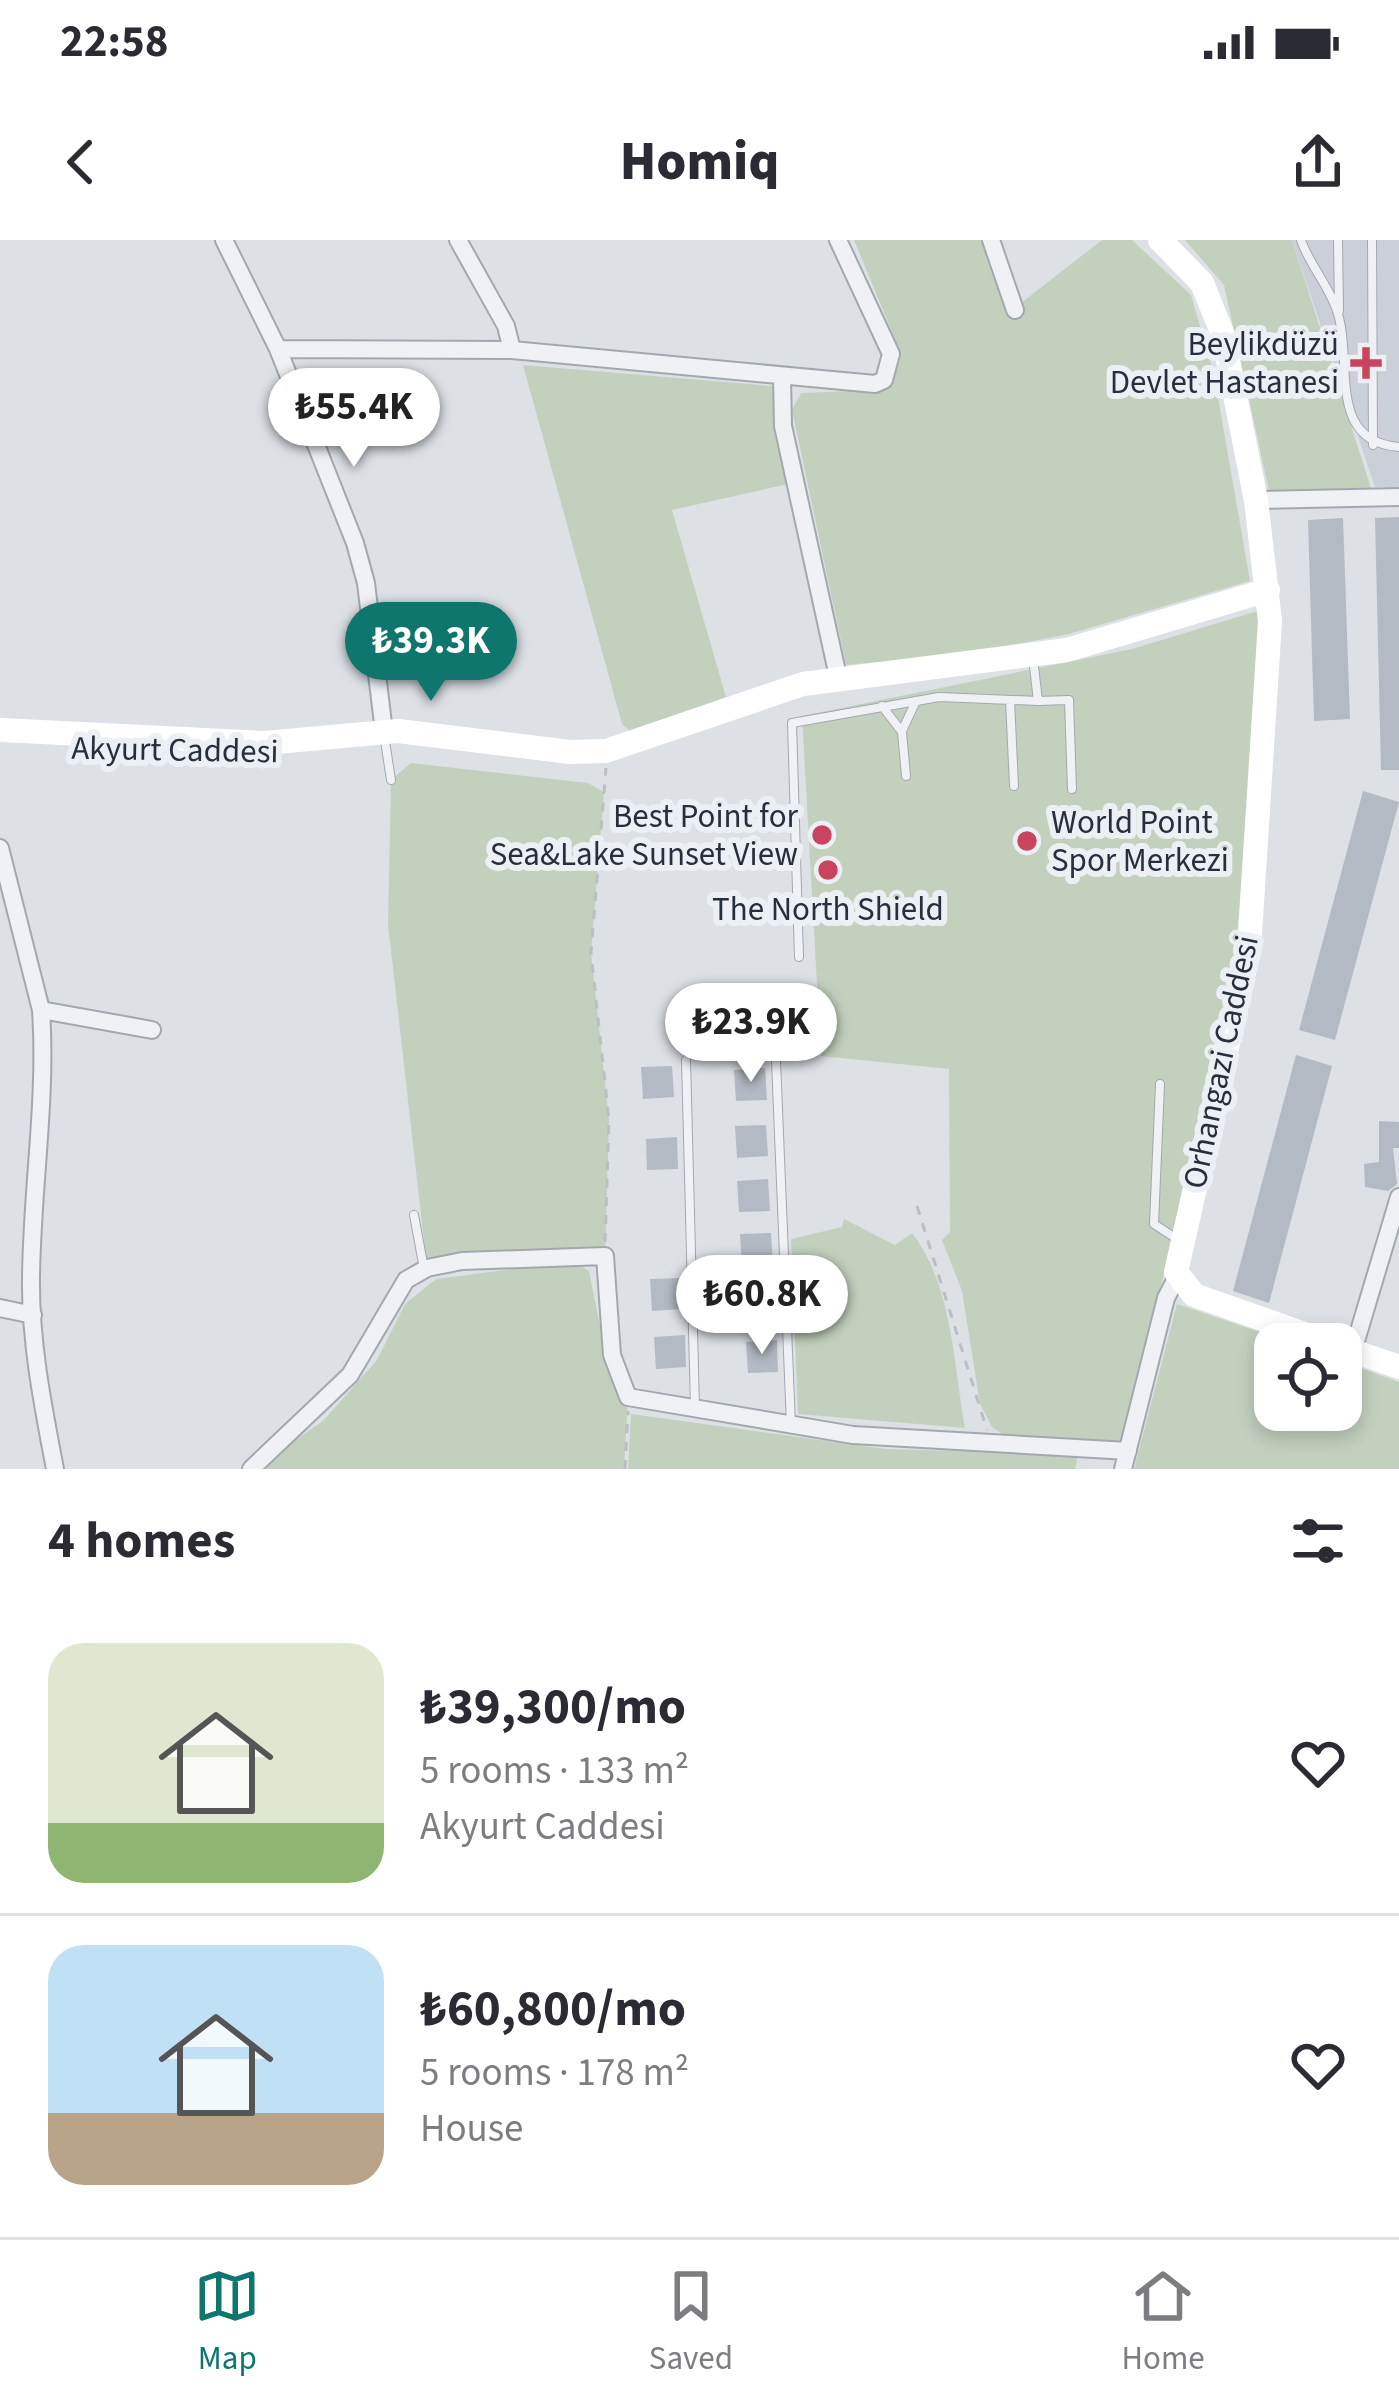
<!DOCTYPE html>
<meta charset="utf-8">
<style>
body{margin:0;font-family:"Source Sans 3",sans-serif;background:#f7f7f7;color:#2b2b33;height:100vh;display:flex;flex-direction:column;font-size:45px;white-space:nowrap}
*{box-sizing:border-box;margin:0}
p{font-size:39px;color:#7c7c81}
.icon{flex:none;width:66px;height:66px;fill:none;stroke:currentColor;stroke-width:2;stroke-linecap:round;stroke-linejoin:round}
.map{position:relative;height:1229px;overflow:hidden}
.details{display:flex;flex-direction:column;background:#fff;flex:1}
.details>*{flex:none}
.controls{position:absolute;left:1254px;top:1083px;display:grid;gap:24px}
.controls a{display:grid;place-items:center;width:108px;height:108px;border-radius:24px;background:#fff;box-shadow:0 6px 18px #0003;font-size:60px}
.price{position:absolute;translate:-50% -102px;padding:0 27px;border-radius:42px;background:#fff;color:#222;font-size:39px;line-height:78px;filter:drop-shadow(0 3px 6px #0008)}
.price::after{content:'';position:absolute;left:50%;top:72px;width:36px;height:27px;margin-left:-18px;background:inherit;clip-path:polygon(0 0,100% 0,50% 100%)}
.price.current{background:#0f766e;color:#fff}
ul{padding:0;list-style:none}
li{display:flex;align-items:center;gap:36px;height:300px;padding:0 48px}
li+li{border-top:3px solid #e1e1e2}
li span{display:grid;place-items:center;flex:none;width:336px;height:240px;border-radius:36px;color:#555}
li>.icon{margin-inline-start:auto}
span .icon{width:144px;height:144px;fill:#fffc;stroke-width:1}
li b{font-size:51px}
h2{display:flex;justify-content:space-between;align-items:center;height:144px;padding:0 48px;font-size:51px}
.status{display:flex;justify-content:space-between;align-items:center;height:84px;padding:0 60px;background:#fff;direction:ltr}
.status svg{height:33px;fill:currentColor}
header{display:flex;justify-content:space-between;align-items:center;height:156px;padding:0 48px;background:#fff;font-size:54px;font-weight:800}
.dock{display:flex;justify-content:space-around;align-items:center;height:168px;border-top:3px solid #e1e1e2;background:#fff;font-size:33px;color:#7c7c81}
.dock a{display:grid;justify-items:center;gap:6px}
.dock .current{color:#0f766e}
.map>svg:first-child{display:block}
.built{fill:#cbd0d8}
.green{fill:#c3d0be}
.building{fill:#b4bac3}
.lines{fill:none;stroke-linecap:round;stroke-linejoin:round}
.lane-casing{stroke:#a3a8b0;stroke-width:10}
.street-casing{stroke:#a3a8b0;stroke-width:20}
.path{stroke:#bbbfc5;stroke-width:3;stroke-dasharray:9 9;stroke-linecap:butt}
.lane{stroke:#eff1f5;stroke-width:8}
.street{stroke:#eff1f5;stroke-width:16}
.secondary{stroke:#fff;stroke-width:24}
.poi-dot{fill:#c9445e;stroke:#eceff4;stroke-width:4.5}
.labels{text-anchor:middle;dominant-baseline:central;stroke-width:12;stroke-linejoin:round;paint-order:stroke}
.poi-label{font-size:33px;fill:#272f3c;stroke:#eceff4;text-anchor:end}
.street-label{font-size:33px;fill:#272f3c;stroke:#eceff4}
</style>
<div class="status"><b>22:58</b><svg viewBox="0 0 49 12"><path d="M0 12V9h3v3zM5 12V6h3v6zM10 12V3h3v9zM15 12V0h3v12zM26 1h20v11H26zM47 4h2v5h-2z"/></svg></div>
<header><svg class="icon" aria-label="back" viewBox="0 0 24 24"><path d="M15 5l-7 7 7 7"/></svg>Homiq<svg class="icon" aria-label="share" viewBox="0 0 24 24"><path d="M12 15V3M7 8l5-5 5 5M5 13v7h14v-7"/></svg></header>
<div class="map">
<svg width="1399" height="1229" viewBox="0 0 1399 1229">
<rect width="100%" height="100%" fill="#dde1e6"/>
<path class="built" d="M1292 0H1399V247H1375Z"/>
<path class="green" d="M854 0H982L1021 63 1102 0H1132L1191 55 1214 134 1250 341 1069 394 970 413 846 425 792 170 801 153 875 150 897 126V104Z
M1185 0H1292L1371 248 1269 251 1224 45Z
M523 125 772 146 788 244 672 270 726 457 631 492 622 484Z
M1261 370 1235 726 1127 1193 1117 1203 1010 1199 992 1187 980 1164 962 1051 942 1000 950 992 949 829 821 816 802 476 1132 409Z
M411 523 588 543 604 552 591 713 609 880 605 1016 427 1028 388 684 391 540Z
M844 979 895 1005 912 993C952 1043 954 1127 965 1188L798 1174 791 999 842 987Z
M574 1021 589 1031 599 1081 628 1157 624 1229H252L323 1181 377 1120 405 1064 436 1039Z
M1177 1064 1296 1104H1275V1170H1341V1121L1399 1142V1229H1134Z
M631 1174 886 1209 1078 1214 1075 1229H628Z"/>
<path class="building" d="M1399 277V530H1381L1375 278Z
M1343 278 1350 479 1314 481 1308 280Z
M1363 551 1399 562 1335 800 1299 790Z
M1296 815 1332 826 1269 1063 1233 1051Z
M672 826 674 857 643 859 641 827Z
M765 828 767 860 736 861 734 830Z
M1379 881 1399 882V908H1393L1397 944 1388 951 1365 947 1364 924 1379 922Z
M766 885 768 916 737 918 735 886Z
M677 897 678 929 647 930 646 899Z
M768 939 770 971 739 972 737 941Z
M771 993 773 1024 742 1026 740 994Z
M681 1038 682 1069 652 1071 650 1039Z
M772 1047 774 1078 743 1080 741 1048Z
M685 1095 686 1127 656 1129 654 1097Z
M777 1100 778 1132 748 1133 746 1102Z"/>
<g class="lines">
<defs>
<path id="lane" d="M1301 0C1309 24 1327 43 1336 68 1355 118 1324 201 1399 207
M1338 0 1339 71
M1372 0 1373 205
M1010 460 1014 546
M1038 461 1069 460 1072 549
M882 466 902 492 906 536
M902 491 916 461
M385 501 391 540
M799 717 792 483 939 457 1038 461 1033 418
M686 820 695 1167
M776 821 791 1185
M1160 844 1154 984 1180 1001
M414 975 424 1029"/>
<path id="street" d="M224 0 278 109 355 303 366 343 384 492
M458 0 506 86 512 110
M991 0 1015 70
M278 109 512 110 875 144 884 140 891 114 838 0
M782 139 783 186 839 441
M1256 260 1399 257
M0 608 41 770
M0 1068 33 1075
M1353 1111 1399 957
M55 1229C43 1166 30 1102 31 1037 32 947 47 859 41 770L152 790
M251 1229 350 1135 406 1040 427 1028 462 1021 605 1016 612 1115 628 1157 853 1195 1128 1211
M1123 1229 1166 1058 1177 1037"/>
</defs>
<use href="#lane" class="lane-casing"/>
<use href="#street" class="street-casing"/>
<path class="path" d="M917 966 987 1190
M605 1002 609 880 591 713 606 528
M625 1229 628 1171"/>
<use href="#lane" class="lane"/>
<use href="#street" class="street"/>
<path class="secondary" d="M1160 0 1202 43 1223 95 1256 260 1270 381 1249 710 1176 1032 1194 1055 1333 1104
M0 490 265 503 398 491 570 512 606 511 803 444 1067 410 1268 350
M1341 1107 1399 1127"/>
</g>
<g class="poi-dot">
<path d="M1360 105h12v12h12v12h-12v12h-12v-12h-12v-12h12z"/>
<circle cx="822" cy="595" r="12"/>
<circle cx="1027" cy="601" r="12"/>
<circle cx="828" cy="630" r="12"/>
</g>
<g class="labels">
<g class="poi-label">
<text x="1339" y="104">Beylikdüzü<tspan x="1339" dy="38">Devlet Hastanesi</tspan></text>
<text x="798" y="576">Best Point for<tspan x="798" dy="38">Sea&amp;Lake Sunset View</tspan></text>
<text x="1051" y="582" text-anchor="start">World Point<tspan x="1051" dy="38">Spor Merkezi</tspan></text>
<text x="828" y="669" text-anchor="middle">The North Shield</text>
</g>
<g class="street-label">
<text transform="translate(175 510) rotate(1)">Akyurt Caddesi</text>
<text transform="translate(1221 822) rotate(-78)">Orhangazi Caddesi</text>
</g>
</g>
</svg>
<div class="controls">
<a><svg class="icon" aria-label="locate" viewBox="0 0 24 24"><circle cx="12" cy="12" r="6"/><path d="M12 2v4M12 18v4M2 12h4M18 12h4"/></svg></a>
</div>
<b class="price" style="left:354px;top:230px">₺55.4K</b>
<b class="price current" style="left:431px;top:464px">₺39.3K</b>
<b class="price" style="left:751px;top:845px">₺23.9K</b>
<b class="price" style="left:762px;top:1117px">₺60.8K</b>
</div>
<section class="details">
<h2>4 homes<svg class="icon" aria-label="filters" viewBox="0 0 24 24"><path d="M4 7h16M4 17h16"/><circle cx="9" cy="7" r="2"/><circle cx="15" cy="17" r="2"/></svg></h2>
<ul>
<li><span style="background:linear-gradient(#dfe7d0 75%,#8fb573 0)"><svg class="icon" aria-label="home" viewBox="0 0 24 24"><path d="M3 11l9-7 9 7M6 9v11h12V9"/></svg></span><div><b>₺39,300/mo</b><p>5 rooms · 133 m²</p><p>Akyurt Caddesi</p></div><svg class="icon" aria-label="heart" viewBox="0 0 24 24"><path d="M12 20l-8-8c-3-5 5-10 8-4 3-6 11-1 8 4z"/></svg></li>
<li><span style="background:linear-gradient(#bfe0f5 70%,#b9a48a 0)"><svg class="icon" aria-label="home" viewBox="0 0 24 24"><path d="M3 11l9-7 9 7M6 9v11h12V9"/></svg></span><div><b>₺60,800/mo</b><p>5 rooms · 178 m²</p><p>House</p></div><svg class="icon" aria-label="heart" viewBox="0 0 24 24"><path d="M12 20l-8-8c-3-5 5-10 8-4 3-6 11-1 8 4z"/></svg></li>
</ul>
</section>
<nav class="dock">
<a class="current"><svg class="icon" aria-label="map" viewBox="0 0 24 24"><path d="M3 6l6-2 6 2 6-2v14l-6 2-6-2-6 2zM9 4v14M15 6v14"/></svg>Map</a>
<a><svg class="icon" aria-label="saved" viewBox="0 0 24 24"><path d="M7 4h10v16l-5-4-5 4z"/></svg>Saved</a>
<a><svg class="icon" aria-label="home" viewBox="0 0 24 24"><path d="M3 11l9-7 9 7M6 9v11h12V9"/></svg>Home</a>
</nav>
